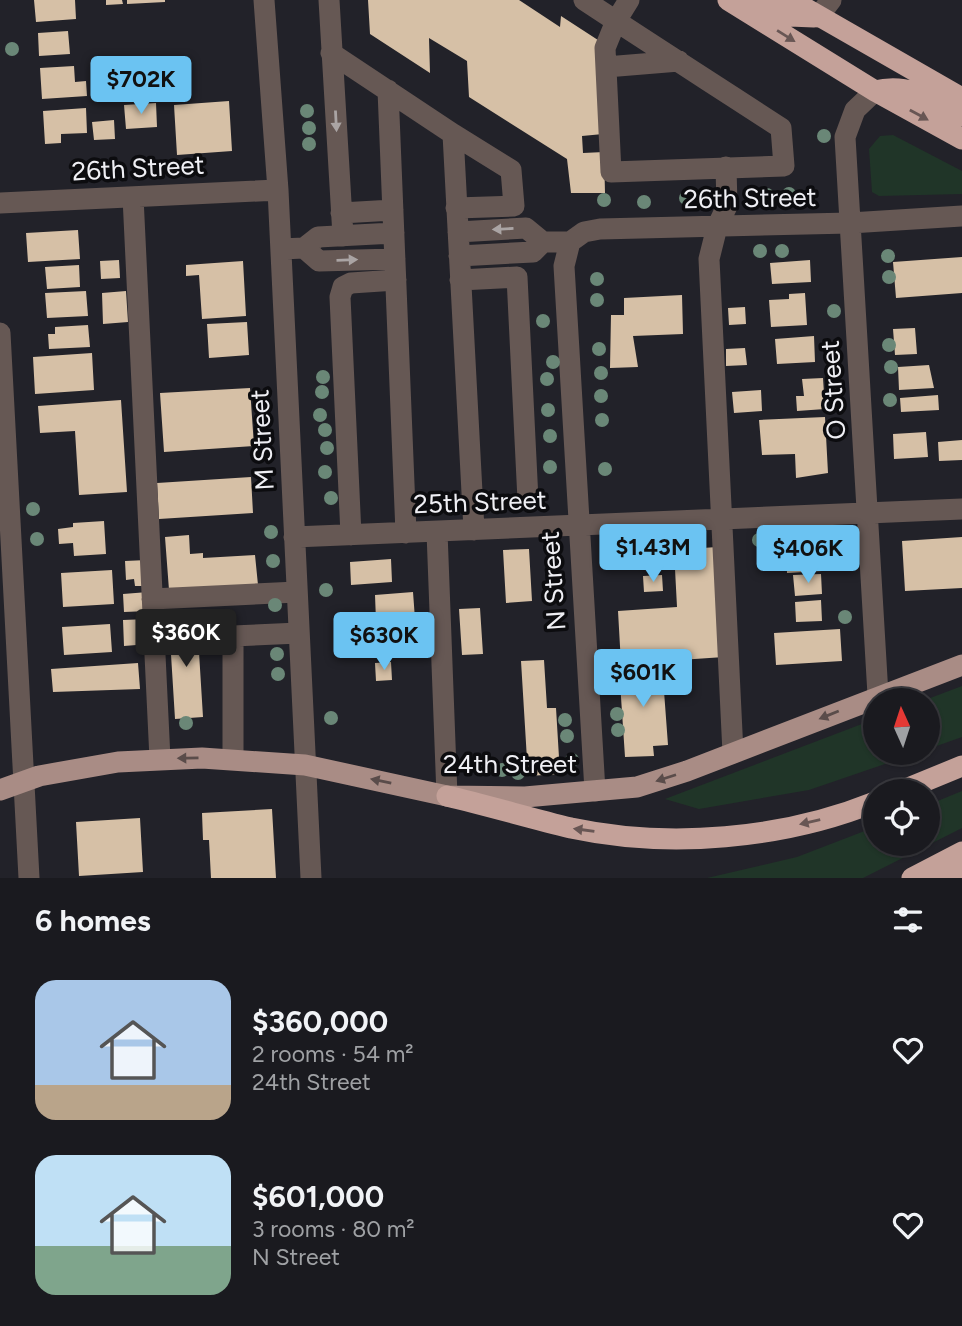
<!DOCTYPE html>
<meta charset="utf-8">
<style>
body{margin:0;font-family:Figtree,sans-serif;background:#232328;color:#f1f3f6;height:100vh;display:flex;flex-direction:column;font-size:26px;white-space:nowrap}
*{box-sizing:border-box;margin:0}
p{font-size:23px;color:#9fa1a4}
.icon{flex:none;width:38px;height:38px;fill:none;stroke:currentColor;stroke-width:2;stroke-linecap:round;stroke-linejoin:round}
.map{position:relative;height:878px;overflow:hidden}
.side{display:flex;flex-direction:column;background:#1a1a1f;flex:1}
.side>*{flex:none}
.needle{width:46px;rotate:357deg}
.fabs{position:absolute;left:863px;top:688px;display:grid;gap:14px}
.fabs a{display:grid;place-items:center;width:77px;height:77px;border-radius:50%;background:#1a1a1f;box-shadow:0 2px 5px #0004,0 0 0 2px #38383d;font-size:35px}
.price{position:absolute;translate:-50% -60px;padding:0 16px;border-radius:7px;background:#6bc3f2;color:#111;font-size:23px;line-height:46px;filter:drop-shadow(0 2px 4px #0008)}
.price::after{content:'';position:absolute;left:50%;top:42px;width:21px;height:16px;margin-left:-10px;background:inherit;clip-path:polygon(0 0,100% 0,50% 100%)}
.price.selected{background:#222;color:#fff}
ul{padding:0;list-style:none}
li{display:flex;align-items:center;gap:21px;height:175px;padding:0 35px}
li span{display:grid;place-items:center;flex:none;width:196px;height:140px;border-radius:21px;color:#555}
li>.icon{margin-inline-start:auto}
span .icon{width:84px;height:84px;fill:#fffc;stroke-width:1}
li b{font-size:30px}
h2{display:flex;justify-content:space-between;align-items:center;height:84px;padding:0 35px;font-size:30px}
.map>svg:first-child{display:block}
.green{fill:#203528}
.building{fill:#d6c0a6}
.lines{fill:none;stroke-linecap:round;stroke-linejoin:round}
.minor{stroke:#665854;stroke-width:21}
.major{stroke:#a98c85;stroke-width:21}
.highway{stroke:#c4a199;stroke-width:21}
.tree{fill:#6a8777}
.oneway{fill:#685654}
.oneway2{fill:#aaa4a4}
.oneway3{fill:#5a4c4a}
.labels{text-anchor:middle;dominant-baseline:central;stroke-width:7;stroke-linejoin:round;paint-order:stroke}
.street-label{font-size:26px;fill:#efeff4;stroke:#0c0c0f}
</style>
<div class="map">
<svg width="962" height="878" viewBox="0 0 962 878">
<rect width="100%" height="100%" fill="#222229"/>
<path class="green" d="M893 135 962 171V194L879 196 872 192 869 149 880 136Z
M962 686V737L928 749V700H925Z
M875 719V752L917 753 809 790 699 809 665 799Z
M962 791V828L863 878H707L797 857 875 827V844H928V805Z"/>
<path class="building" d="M34 0H75L76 19 36 22Z
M106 0H122L123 4 106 5Z
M127 0H165V2L127 4Z
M368 0H519L560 27 561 16 601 42 603 134 582 136 583 153 604 152 605 193H571L567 159 469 97 467 61 429 38 430 73 370 34Z
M68 31 70 54 39 56 38 33Z
M74 66 75 82 86 81 87 96 42 99 40 68Z
M140 77 141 99 97 102 96 80Z
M229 101 232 151 177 155 174 105Z
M156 103 157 127 126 129 124 105Z
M86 108 87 133 61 134V143L45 144 43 111Z
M114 120 115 139 94 140 92 122Z
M78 230 80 259 28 262 26 233Z
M962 257V293L896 298 893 262Z
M119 260 120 278 101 279 100 261Z
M810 260 811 282 772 284 770 263Z
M243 261 246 316 202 319 199 275 186 276V265Z
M79 265 80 287 47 289 45 267Z
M86 291 88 316 47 318 45 293Z
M126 291 128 322 103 324 102 293Z
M805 293 807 325 771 327 769 300 789 299V294Z
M682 295 683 334 633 336 638 367 610 368 611 315H624V298Z
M745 307 746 324 729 325 728 308Z
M247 322 249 355 209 358 207 324Z
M88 325 90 347 49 349 48 334H55V327Z
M915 328 917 354 895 355 893 329Z
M814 336 815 362 777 364 775 339Z
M745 348 747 365 726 366V349Z
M92 353 94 390 35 394 33 357Z
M929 365 934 388 899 390 898 367Z
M823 378 825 409 797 411 796 396H804L802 379Z
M250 388 254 446 164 452 160 393Z
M761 390 762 411 734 413 732 392Z
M938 395 939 410 901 412 900 398Z
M121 400 127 492 79 495 75 431 40 433 38 406Z
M825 417 828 473 796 478 795 454 762 455 759 420Z
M926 432 928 457 894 459 893 434Z
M962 440V460L939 461 938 442Z
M251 477 253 513 159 519 157 483Z
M104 521 106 554 74 556 73 543 59 544 58 529 73 527V523Z
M189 535 190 554 203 553V558L255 555 258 585 169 590 165 537Z
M962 537V588L905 591 902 541Z
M821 545 822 571 787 573 786 547Z
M717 547 724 657 621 664 618 611 677 607 674 550Z
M529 549 532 601 506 603 503 550Z
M391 559 392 582 351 585 350 562Z
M147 560 148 586H135L134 579 126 580 125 561Z
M112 570 114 604 63 607 61 573Z
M821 574 822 594 795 596 793 575Z
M662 575 663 591 644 592 643 576Z
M148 592 149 611 124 612 123 594Z
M413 592 415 619 376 621 375 595Z
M821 600 822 621 796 622 795 602Z
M480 608 483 654 462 655 459 609Z
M148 619 149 644 124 646 123 620Z
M197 620 203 717 175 719 169 622Z
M110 624 112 652 64 655 62 627Z
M840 629 842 661 776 665 774 633Z
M544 660 547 708H556L560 774 528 776 521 661Z
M391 662 392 680 376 681 375 663Z
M138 663 140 689 53 692 51 669Z
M662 664 668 745 653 746 654 756 625 757 619 667Z
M272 809 276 878H211L209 840H203L202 813Z
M140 818 143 872 79 876 76 822Z"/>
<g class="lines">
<path class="minor" d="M264 0 278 190 311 878
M329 0 343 236
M584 0C649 43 715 85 781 128L784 166 611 172 605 48 616 21 629 0
M818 17 831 0
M331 53 453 134 474 530
M606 67 679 61
M388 90 406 533
M875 91 855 110 845 137 878 695
M453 134 511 170 514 206 456 208
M726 167 727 206 717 227 709 259 733 753
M133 197 160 759
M0 203 278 190
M341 213 393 210
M458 232 526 228 543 242H570L584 232 600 229 850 223 962 216
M570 242 564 266 595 791
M304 248 319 261 395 259
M281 249 304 248 318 237 394 233
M459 256 533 252 543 242
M460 280 517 277 528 500
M0 333 29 878
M437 532 447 796
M351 535 340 297 343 287 351 283 396 280
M294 537 962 509
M152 599 297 592
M233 758V636L299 633"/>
<path class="major" d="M0 790 39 776 118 762 202 758 305 765 447 796 525 797 637 787 687 771 962 665"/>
<path class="highway" d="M728 0 875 91 962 139
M757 0 790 16 814 17
M791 0 962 98
M875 91C909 82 933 100 962 116
M901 791 962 766
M447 796C489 806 530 818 571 828 669 849 783 839 875 802
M912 878 962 852
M945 878 962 871"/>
</g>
<g class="tree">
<circle cx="12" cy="49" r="7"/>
<circle cx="307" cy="111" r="7"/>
<circle cx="309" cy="128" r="7"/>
<circle cx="824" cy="136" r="7"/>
<circle cx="309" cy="144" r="7"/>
<circle cx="789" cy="194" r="7"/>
<circle cx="767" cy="195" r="7"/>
<circle cx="686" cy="198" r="7"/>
<circle cx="604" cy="200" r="7"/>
<circle cx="644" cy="202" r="7"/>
<circle cx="760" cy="251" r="7"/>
<circle cx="782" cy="251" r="7"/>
<circle cx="888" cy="256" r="7"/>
<circle cx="889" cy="277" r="7"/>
<circle cx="597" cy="279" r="7"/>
<circle cx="597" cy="300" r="7"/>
<circle cx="834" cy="311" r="7"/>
<circle cx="543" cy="321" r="7"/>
<circle cx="889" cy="345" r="7"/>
<circle cx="599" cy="349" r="7"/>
<circle cx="553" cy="362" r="7"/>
<circle cx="891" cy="367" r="7"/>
<circle cx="601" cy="373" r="7"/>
<circle cx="323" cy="377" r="7"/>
<circle cx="547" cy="379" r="7"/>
<circle cx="835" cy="387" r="7"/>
<circle cx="322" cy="392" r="7"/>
<circle cx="601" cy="396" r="7"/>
<circle cx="890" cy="400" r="7"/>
<circle cx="548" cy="410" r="7"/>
<circle cx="320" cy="415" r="7"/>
<circle cx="602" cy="420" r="7"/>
<circle cx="325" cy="430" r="7"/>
<circle cx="550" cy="436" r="7"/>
<circle cx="327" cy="448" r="7"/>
<circle cx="550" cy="467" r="7"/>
<circle cx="605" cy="469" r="7"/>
<circle cx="325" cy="472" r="7"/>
<circle cx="331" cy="498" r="7"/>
<circle cx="33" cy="509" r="7"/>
<circle cx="271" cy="532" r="7"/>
<circle cx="843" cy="535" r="7"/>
<circle cx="809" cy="538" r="7"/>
<circle cx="37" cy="539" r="7"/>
<circle cx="791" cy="539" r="7"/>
<circle cx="759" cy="540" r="7"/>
<circle cx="273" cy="561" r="7"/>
<circle cx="846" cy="564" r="7"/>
<circle cx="326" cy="590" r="7"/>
<circle cx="275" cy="605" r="7"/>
<circle cx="845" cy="617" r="7"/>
<circle cx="277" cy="654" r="7"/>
<circle cx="278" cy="674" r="7"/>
<circle cx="617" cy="714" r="7"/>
<circle cx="331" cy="718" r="7"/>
<circle cx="565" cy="720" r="7"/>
<circle cx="186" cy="723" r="7"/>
<circle cx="618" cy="730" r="7"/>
<circle cx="567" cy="736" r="7"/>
<circle cx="572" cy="760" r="7"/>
<circle cx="485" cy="768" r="7"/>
<circle cx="502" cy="770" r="7"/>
<circle cx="518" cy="773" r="7"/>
</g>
<defs><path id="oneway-solid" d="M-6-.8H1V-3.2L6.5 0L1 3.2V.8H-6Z" transform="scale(1.75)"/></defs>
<g class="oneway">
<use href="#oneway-solid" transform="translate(786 36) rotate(32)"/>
<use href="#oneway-solid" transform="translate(919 115) rotate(29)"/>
<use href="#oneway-solid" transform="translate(810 822) rotate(167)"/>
<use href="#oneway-solid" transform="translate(584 830) rotate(-172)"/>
</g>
<g class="oneway2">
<use href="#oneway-solid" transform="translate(336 121) rotate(87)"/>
<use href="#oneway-solid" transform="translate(503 229) rotate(177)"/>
<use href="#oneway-solid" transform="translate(347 260) rotate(-2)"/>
</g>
<g class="oneway3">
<use href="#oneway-solid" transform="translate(829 715) rotate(158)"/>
<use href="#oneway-solid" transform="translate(188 758) rotate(179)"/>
<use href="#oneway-solid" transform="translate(666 778) rotate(162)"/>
<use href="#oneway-solid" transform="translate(381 781) rotate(-168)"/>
</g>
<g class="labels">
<g class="street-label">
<text transform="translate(138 168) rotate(-3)">26th Street</text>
<text transform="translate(750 198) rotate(-1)">26th Street</text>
<text transform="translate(833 390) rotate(-94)">O Street</text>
<text transform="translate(262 440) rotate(-93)">M Street</text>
<text transform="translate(480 502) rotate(-2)">25th Street</text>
<text transform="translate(553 581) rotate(-94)">N Street</text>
<text x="510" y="764">24th Street</text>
</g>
</g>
</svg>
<div class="fabs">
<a><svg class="needle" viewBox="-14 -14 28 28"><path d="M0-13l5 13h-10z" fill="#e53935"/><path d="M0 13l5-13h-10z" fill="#9fa1a4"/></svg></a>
<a><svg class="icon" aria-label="locate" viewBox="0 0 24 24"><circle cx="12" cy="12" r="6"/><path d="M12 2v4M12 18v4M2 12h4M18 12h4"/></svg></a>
</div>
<b class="price" style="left:141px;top:116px">$702K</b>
<b class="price" style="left:653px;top:584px">$1.43M</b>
<b class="price" style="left:808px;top:585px">$406K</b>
<b class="price selected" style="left:186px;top:669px">$360K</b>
<b class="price" style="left:384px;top:672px">$630K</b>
<b class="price" style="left:643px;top:709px">$601K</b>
</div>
<section class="side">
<h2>6 homes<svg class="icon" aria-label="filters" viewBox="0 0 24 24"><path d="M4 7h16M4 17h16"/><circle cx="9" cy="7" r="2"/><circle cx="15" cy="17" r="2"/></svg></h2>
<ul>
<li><span style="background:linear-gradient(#a9c7e8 75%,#b9a48a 0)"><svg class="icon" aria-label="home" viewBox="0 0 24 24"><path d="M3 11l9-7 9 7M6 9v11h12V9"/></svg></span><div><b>$360,000</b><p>2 rooms · 54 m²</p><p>24th Street</p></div><svg class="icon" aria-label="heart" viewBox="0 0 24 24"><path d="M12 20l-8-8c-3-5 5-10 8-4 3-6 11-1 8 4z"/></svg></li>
<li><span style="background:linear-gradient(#bfe0f5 65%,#7fa58c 0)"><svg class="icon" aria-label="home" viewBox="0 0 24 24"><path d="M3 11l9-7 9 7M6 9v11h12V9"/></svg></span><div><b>$601,000</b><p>3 rooms · 80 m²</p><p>N Street</p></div><svg class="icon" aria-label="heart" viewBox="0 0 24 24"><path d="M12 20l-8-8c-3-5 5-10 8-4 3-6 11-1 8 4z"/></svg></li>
</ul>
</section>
